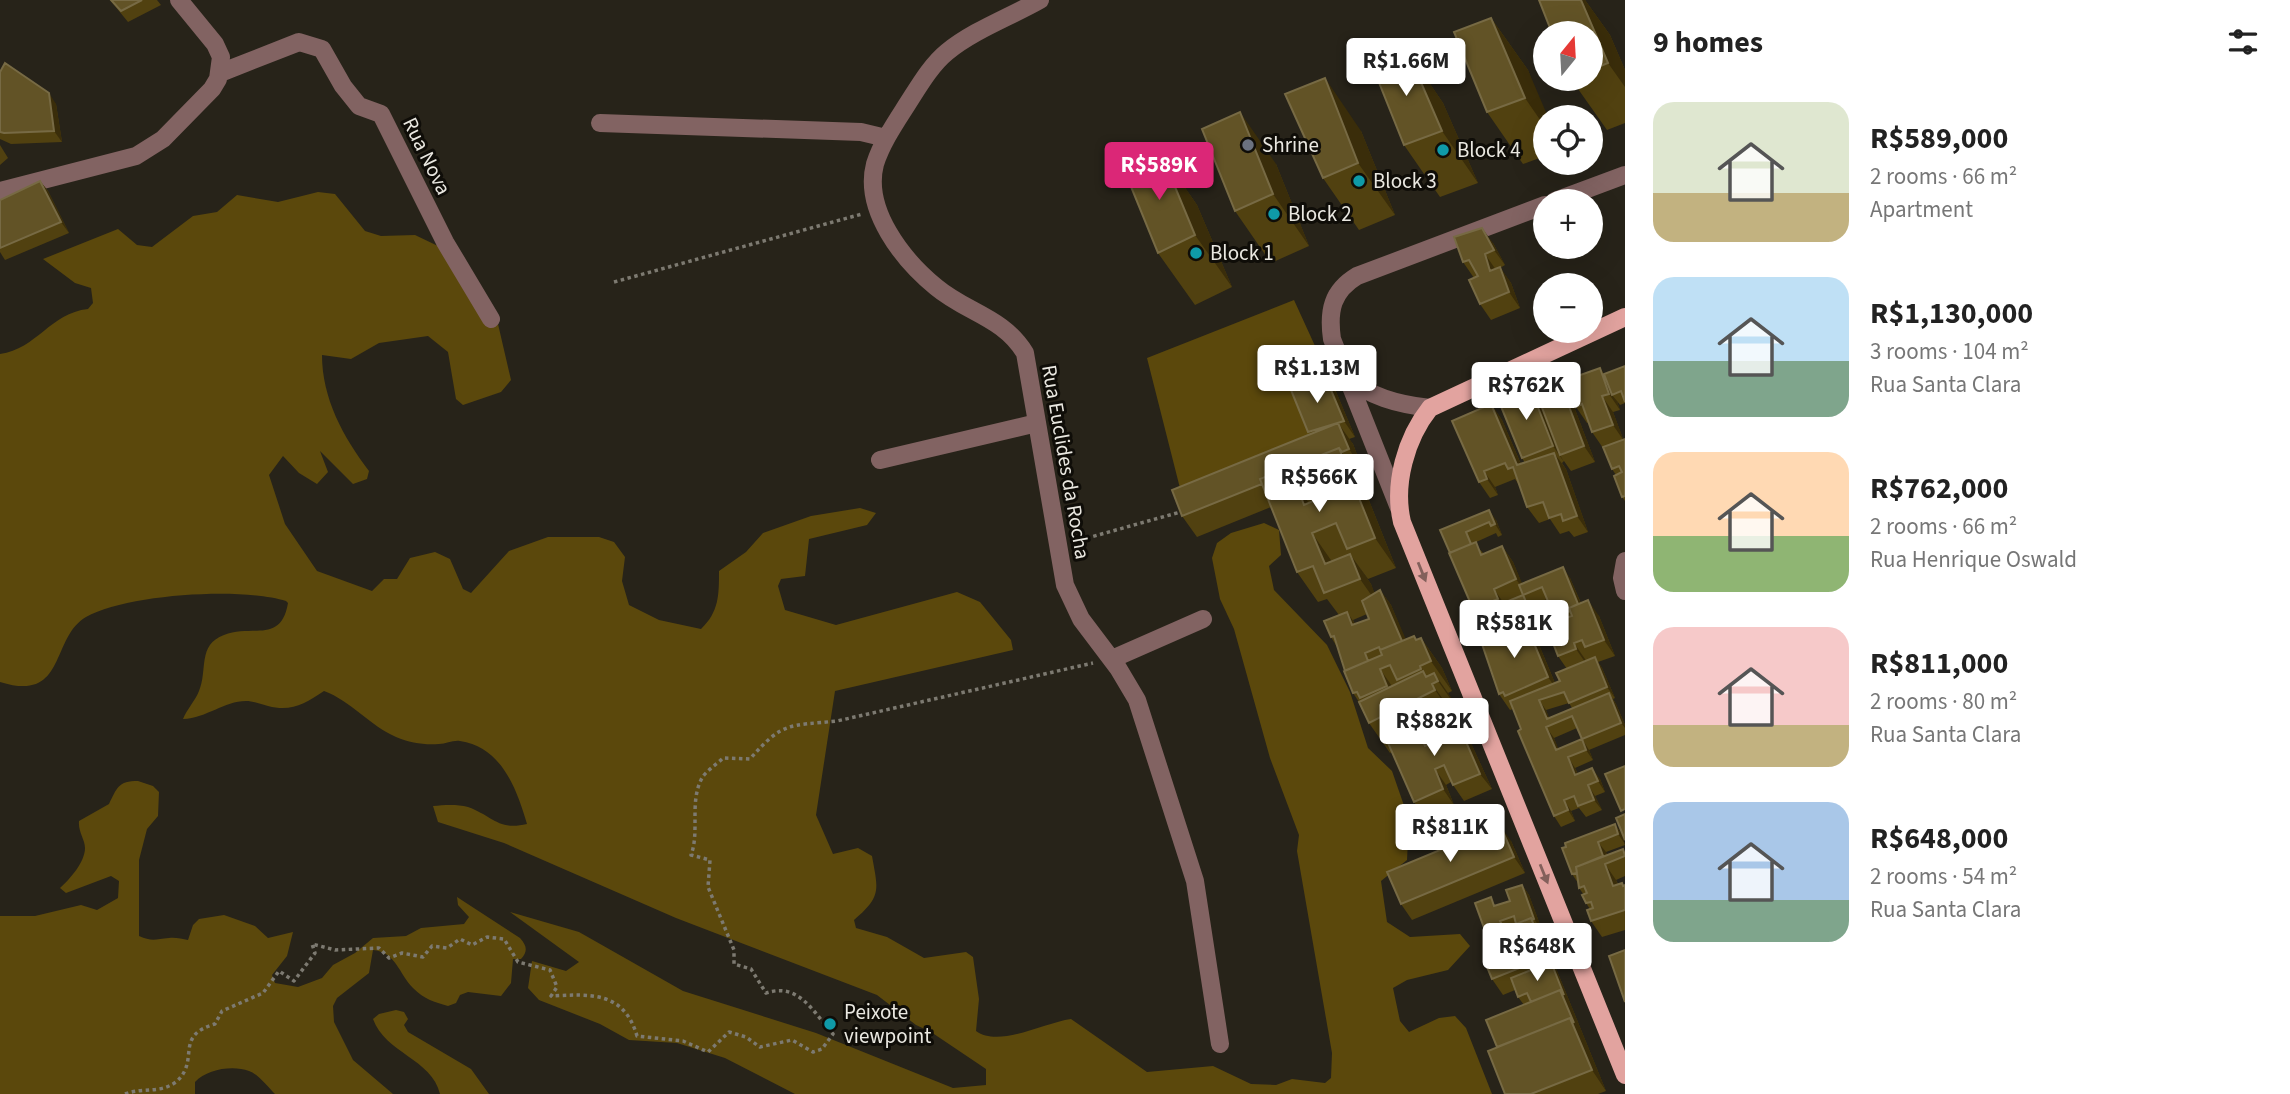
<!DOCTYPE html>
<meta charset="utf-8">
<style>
body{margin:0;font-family:"Source Sans 3",sans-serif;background:#f6f6f6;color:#222;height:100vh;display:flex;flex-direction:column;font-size:26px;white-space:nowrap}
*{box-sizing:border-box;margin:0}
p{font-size:23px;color:#767676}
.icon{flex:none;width:38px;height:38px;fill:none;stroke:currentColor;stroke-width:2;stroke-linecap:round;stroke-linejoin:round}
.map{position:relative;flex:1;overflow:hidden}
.side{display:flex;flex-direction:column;background:#fff;width:665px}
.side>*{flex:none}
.needle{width:46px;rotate:18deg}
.tools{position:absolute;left:1533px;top:21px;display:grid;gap:14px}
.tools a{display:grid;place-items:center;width:70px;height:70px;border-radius:50%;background:#fff;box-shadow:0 7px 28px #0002;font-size:35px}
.price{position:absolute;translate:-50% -60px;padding:0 16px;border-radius:7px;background:#fff;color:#222;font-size:23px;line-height:46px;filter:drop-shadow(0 2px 4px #0008)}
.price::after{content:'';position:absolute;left:50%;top:42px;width:21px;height:16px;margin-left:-10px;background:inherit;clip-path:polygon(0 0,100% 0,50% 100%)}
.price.current{background:#db2777;color:#fff}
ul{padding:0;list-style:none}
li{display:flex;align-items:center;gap:21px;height:175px;padding:0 28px}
li span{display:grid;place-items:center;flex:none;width:196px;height:140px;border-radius:21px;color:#555}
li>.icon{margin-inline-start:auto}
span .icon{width:84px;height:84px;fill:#fffc;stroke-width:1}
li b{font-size:30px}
h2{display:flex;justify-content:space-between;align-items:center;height:84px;padding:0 28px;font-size:30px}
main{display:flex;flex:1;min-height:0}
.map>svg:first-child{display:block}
.green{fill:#5b480c}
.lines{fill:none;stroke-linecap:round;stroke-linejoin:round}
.path{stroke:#7d7a71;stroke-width:3.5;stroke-dasharray:3.5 3.5;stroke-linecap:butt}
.minor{stroke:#826362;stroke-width:18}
.major{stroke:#e2a39f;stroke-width:18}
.wall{fill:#514110;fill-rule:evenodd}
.shaded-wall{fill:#3a2d0a}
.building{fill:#625326;stroke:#776a44;stroke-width:2;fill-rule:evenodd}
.oneway{fill:#83605b}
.worship-dot{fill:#6b7280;stroke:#0f0d08;stroke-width:2.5}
.culture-dot{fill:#0f9aa8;stroke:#0f0d08;stroke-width:2.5}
.labels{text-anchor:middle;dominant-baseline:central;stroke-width:6;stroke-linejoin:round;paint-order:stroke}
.poi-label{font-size:21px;fill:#eae8e1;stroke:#0f0d08;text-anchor:start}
.street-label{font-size:21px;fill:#eae8e1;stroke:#0f0d08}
</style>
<main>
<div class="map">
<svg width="1625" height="1094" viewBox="0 0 1625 1094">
<rect width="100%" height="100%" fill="#272319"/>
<path class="green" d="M318 192 335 194 365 231 381 236 415 235 438 246 498 324 511 380 501 392 463 405 456 399 448 352 428 336 379 343 351 359 322 355C322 398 343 437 369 471L367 479 353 484 320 451 328 472 317 484 299 473 283 456 269 475 285 524 317 571 372 591 384 579H397L410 558 435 552 450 559 463 589 471 593 509 551 548 537H599L614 542 625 557 622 581 629 605 659 620 701 629C719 612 719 595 719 571L746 552 763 533 811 516 860 508 876 513 867 525 809 539 805 576 781 579 778 586 785 610 836 625 957 592 980 602 1011 640 1013 650 835 691 816 815 833 854 858 848 872 856C878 890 882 896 854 920L856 928 887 937 924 958 966 952 973 957 979 999 976 1031C999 1048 1043 1023 1071 1019L1147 1072 1213 1066 1251 1084 1276 1085 1292 1079 1325 1083 1331 1078 1332 1053 1297 851 1299 835 1270 758 1234 629 1220 599 1212 558 1217 543 1231 533 1264 523 1279 530 1281 555 1269 566 1274 590 1327 645 1350 692 1368 748 1392 771 1409 820 1407 860 1381 881 1387 922 1410 937 1460 934 1470 946 1448 970 1407 980 1393 988 1400 1021 1409 1032 1439 1018 1455 1016 1466 1028 1492 1094H795L725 1058 677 1043 629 1040 600 1024 539 1000 528 988 532 961 566 971 579 962 510 912 579 932 683 991 816 1033 953 1088 986 1085V1069L931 1032 916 1025 877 995 676 918 504 843 438 822 433 806C444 805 457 804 468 807 493 816 498 831 527 824 517 790 502 747 460 741 453 740 446 744 439 744 424 745 410 743 396 737 369 725 351 701 324 691 305 704 291 712 268 706 261 704 253 701 246 701 224 701 207 718 183 719 187 709 195 701 199 691 208 670 197 645 224 635 252 624 281 644 288 603L286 601C242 587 127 594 86 617 50 638 67 703 0 682V354C37 349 50 313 88 309L93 303 91 288 75 283 43 259 118 229 137 245 152 247 193 216 217 212 237 195 278 202Z
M1294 300 1337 394 1302 406 1319 448 1184 504 1147 358Z
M138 781 153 786 159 792 158 816 147 829 139 860V936C152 942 156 939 169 938 175 937 182 939 188 940L193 925 199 919 224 915 255 926 268 938 293 932 287 956 272 975 275 983 298 987 322 978 333 965 355 953 373 938 406 936 421 928 464 924 469 917 458 905 457 897 520 938C527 946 528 951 521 959H513L511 983 501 996 468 992 460 995 456 1003 448 1006C434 1002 424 999 413 988 399 974 396 952 373 950L369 973 337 998 333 1006 334 1022 353 1060 393 1094H275C268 1087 258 1074 249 1071 233 1065 207 1069 195 1082V1094H0V916H35L81 905 97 910 118 898 119 881 111 876 66 893 60 888C70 879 85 862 85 848 85 839 78 832 79 821L109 804C117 788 118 781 138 781Z
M396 1010 404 1012 408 1019 404 1025 408 1032 471 1069 489 1094H440C432 1059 385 1053 373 1019L379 1014Z"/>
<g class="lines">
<path class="path" d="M614 282 862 214
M1073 542 1184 511
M125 1094C144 1087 159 1094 176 1082 201 1060 173 1036 215 1024L222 1011 263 993 279 971 294 981 315 953 312 944 335 950 379 948 389 958 402 953 423 957 432 946 447 948 460 939 472 945 487 937 504 939 518 962 550 970 557 987 551 996C590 994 624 991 637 1036L683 1041 708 1052 729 1032 746 1037 760 1047 792 1040 813 1052 822 1049 833 1034C813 1012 799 982 766 993L751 969 734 964V950L708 887 710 860 691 855C700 831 689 802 702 778 706 771 717 764 723 758L750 759C783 721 789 726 837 721L1093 663"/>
<path class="minor" d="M1040 0C1010 17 974 30 947 52 931 65 919 86 908 103 896 122 882 142 875 164 863 210 903 260 936 287 967 313 1003 317 1025 353L1065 585 1081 619 1118 668 1137 700 1195 881 1220 1044
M220 73 299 42 322 49 343 86 359 106 381 114 445 242 491 319
M600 123 861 132 886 138
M0 191 136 156 163 139 212 89 218 79 221 57 215 44 179 0
M1555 201 1625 175
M1344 376C1371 397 1396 404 1430 408
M880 460 1037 423
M1399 508 1332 339C1328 311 1332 291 1357 276L1545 205
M1625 561 1622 578 1625 591
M1112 659 1203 619"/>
<path class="major" d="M1625 317 1430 408C1406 438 1393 484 1402 522L1625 1075"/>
</g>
<path class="wall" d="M110 0H157L161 5 128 22Z
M1581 0H1585L1610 35 1625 70V123L1607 130 1571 79H1591V33Z
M1491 18 1528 70 1545 117V156L1523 164 1487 112Z
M1407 50 1443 103 1478 183 1440 197 1404 145Z
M0 72 56 104 62 142 11 144 0 139Z
M1361 131 1395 215 1359 230 1323 178Z
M0 145 8 158 0 165Z
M1161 153 1197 205 1232 287 1195 305 1158 253Z
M1276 164 1309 246 1271 263 1235 211Z
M40 181 48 191 69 233 5 260 0 252V200Z
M1493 243 1505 265 1500 268 1511 283 1520 308 1491 320 1480 304 1474 278 1463 262Z
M1625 366V403L1620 405 1617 401 1620 410 1613 412 1623 439H1625V501L1622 497 1616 475 1612 469 1603 448 1592 432 1589 422 1587 423 1576 407 1600 368 1604 375Z
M1326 378 1337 394 1355 437 1349 439 1353 444 1363 470 1356 472 1360 478 1396 568 1368 579 1351 556 1371 584 1374 593 1380 590 1391 605 1405 639 1414 636 1417 640 1421 638 1442 668 1452 691 1448 693 1459 711 1453 714 1465 730 1492 789 1464 801 1451 782 1446 785 1454 805 1425 818 1414 802 1392 752 1390 753 1369 723 1359 702 1353 693 1345 671 1337 647 1331 637 1339 615 1327 599 1318 602 1297 572 1271 507 1197 537 1182 516 1310 434 1308 432ZM1367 614 1369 619 1355 624 1353 620ZM1430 733 1434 742 1428 744 1423 737Z
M1530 387 1538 399 1573 404 1595 462 1571 471 1564 461 1562 463 1566 469 1588 532 1574 537 1569 531 1560 534 1550 519 1539 523 1527 507 1519 485 1515 479 1495 487 1498 495 1490 498 1479 482 1491 404 1502 420 1521 464 1525 463 1522 458Z
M1496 520 1502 535 1498 537 1496 533 1474 543 1484 554 1502 546 1513 562 1522 584 1570 578 1581 603 1599 616 1615 656 1598 662 1602 668 1615 698 1613 699 1616 704 1625 725V735L1589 750 1593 760 1575 768 1578 774 1600 779 1605 792 1595 796 1602 810 1586 817 1579 808 1571 811 1575 821 1561 827 1554 816 1513 709 1510 710 1499 694 1486 639 1440 530ZM1547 599 1553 613 1558 656 1567 669 1560 681 1555 683 1537 640 1526 624 1515 628V627L1536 618 1531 606ZM1569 703 1572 708 1549 718 1546 710ZM1577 728 1582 739 1558 749 1554 738Z
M1615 824 1622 835 1625 845 1606 852 1607 855 1623 849 1625 852V876L1616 880 1618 884 1625 885V930L1602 937 1591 921 1590 909 1586 903 1584 895 1579 888 1578 883 1572 874 1562 848Z
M1511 841 1525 873 1412 920 1401 904Z
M1522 885 1529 895 1542 930 1540 931 1542 934 1606 1091 1598 1094H1505L1497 1047 1524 1005 1518 997 1515 990 1503 995 1492 979 1505 954 1501 945 1494 947 1487 936 1497 905 1510 901Z"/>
<path class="shaded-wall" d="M1581 0H1585L1610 35 1625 70V87L1608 63Z
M1491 18 1528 70 1548 117H1545V127L1525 98Z
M1407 50 1443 103 1478 183 1442 131Z
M1325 78 1361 131 1395 215 1358 163Z
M49 93 56 104 62 142 54 131Z
M1240 112 1276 164 1309 246 1273 194Z
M1161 153 1197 205 1232 287 1195 235Z
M40 181 48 191 69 233 61 222Z
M1482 228 1493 243 1505 265 1494 250Z
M1485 254 1496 270 1490 271Z
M1500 267 1511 283 1520 308 1509 292Z
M1600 368 1611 384 1612 395 1617 401 1620 410 1609 394Z
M1326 378 1337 394 1355 437 1344 421Z
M1530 387 1541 403 1560 455 1564 462 1553 446Z
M1562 388 1573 404 1595 462 1584 446Z
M1602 396 1613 412 1624 441 1613 425Z
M1491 404 1502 420 1528 481 1517 465Z
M1338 423 1353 444 1363 470 1349 449Z
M1339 448 1360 478 1396 568 1375 538Z
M1554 453 1566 469 1588 532 1577 516Z
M1484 471 1495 487 1498 495 1487 479Z
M1297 486 1318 516 1304 505Z
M1489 510 1496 520 1502 535 1495 524Z
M1312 533 1333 563 1325 564Z
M1502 546 1513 562 1527 595 1516 579Z
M1350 554 1371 584 1381 609 1360 579Z
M1563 567 1570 578 1587 618 1579 608Z
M1494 589 1505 605 1509 615 1498 599Z
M1380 590 1391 605 1420 672 1409 656Z
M1523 595 1531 606 1536 618 1529 608Z
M1588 600 1599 616 1615 656 1604 640Z
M1347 612 1358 628 1352 625Z
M1526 624 1537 640 1559 693 1548 677Z
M1414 636 1430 659 1421 638 1442 668 1452 691 1416 640Z
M1574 643 1585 659 1587 665 1576 649Z
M1595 657 1602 668 1615 698 1607 687Z
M1420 666 1453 714 1456 720 1426 677Z
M1380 669 1401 699 1402 707 1387 686Z
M1434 673 1455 703 1459 711 1438 681Z
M1609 693 1616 704 1625 725V728L1621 723Z
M1539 700 1546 710 1552 725 1547 719Z
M1454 714 1465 730 1492 789 1480 774Z
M1546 727 1554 738 1563 760 1556 750Z
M1418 730 1429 746H1425Z
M1582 739 1589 750 1593 760 1586 750Z
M1568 757 1575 768 1583 786 1575 775Z
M1592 768 1600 779 1605 792 1598 781Z
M1435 769 1446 785 1454 805 1443 789Z
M1588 785 1595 796 1602 810 1594 800Z
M1564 800 1571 811 1575 821 1568 810Z
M1615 824 1622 835 1625 844 1618 834Z
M1500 825 1511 841 1525 873 1514 857Z
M1598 842 1606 852 1609 862H1606Z
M1605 864 1616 880 1625 902 1613 886Z
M1522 885 1529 895 1542 930 1534 919Z
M1531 918 1542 934 1606 1091 1592 1070 1570 1018 1551 962 1547 957Z"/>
<path class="building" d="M111 0H142L121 11Z
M1539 0H1581L1608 63 1591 70V33H1552Z
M1491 18 1525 98 1487 112 1454 32Z
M1407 50 1442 131 1404 145 1372 65Z
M5 63 49 93 54 131 4 133 0 132V72Z
M1325 78 1358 163 1323 178 1285 94Z
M1240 112 1273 194 1235 211 1202 129Z
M1161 153 1195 235 1158 253 1123 167Z
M40 181 61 222 0 248V200Z
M1482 228 1494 250 1485 254 1490 271 1500 267 1509 292 1480 304 1469 280 1478 276 1469 260 1463 262 1454 237Z
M1625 366V402L1621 391 1612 395 1604 374Z
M1600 368 1609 394 1602 396 1613 425 1592 432 1582 404 1576 407 1566 380Z
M1326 378 1344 421 1308 432 1291 390Z
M1530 387 1553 446 1522 458 1498 399Z
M1562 388 1584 446 1560 455 1538 397Z
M1491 404 1517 465 1554 453 1577 516 1563 521 1561 514 1549 518 1543 502 1527 507 1513 467 1508 469 1505 463 1484 471 1487 479 1479 482 1452 421Z
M1338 423 1349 449 1342 452 1339 448 1260 479 1262 484 1182 516 1172 490Z
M1625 439V496L1622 497 1614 476 1622 472 1619 466 1612 469 1603 447Z
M1339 448 1375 538 1347 549 1336 523 1312 533 1325 564 1350 554 1360 579 1324 593 1313 566 1297 572 1260 479ZM1315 479 1323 497 1304 505 1297 486Z
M1489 510 1495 524 1491 526 1489 522 1466 532 1471 544 1450 553 1440 530Z
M1476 542 1481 555 1502 546 1516 579 1494 589 1498 599 1473 609 1449 553Z
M1563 567 1578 604 1569 608 1570 611 1565 613 1563 610 1553 613 1542 587 1523 595 1519 585Z
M1380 590 1402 641 1380 650 1379 647 1365 653 1368 661 1345 671 1334 636 1331 637 1324 621 1347 612 1352 625 1369 619 1362 601Z
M1523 595 1529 608 1507 617 1513 629 1486 639 1476 614Z
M1588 600 1604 640 1585 647 1582 640 1574 643 1576 649 1558 656 1543 617 1563 610 1566 618 1572 616 1569 608Z
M1526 624 1548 677 1505 696 1503 692 1499 694 1481 641Z
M1414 636 1416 640 1421 638 1431 661 1420 666 1421 669 1397 680 1390 665 1380 669 1387 686 1360 698 1357 692 1353 693 1344 671 1382 655 1380 650Z
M1595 657 1607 687 1569 703 1564 692 1539 700 1547 719 1609 693 1621 723 1582 739 1586 750 1568 757 1575 775 1592 768 1598 781 1588 785 1594 800 1578 806 1574 796 1564 800 1568 810 1554 816 1518 731 1521 729 1510 701 1560 681 1556 673ZM1572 716 1582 739 1556 750 1546 727Z
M1423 671 1426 677 1434 673 1438 681 1432 684 1435 690 1369 723 1359 702Z
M1454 714 1480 774 1453 785 1444 765 1435 769 1443 789 1414 802 1388 743 1418 730 1425 746 1434 742 1427 725Z
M1625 766V809L1621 811 1605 774Z
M1625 814V840L1616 818Z
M1615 824 1618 834 1598 842 1603 856 1576 867 1577 873 1572 874 1562 848 1566 847 1565 843Z
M1500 825 1514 857 1401 904 1387 872Z
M1623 849 1625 856 1605 864 1613 886 1622 883 1623 886 1625 885V910L1591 921 1587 910 1593 908 1591 902 1586 903 1582 895 1587 893 1584 886 1579 888 1576 867Z
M1522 885 1534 919 1532 920 1531 918 1516 924 1514 916 1500 921 1504 929 1487 936 1475 903 1491 897 1494 906 1510 901 1506 890Z
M1531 918 1547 957 1492 979 1485 962 1505 954 1496 932Z
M1625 950V1002L1609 956Z
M1551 962 1564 995 1560 990 1531 1002 1527 993 1518 997 1511 978Z
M1560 990 1574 1023 1570 1018 1497 1047 1486 1020Z
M1570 1018 1592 1070 1531 1094H1505L1488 1051Z"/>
<defs><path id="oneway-solid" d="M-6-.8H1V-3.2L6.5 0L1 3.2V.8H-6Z" transform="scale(1.75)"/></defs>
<g class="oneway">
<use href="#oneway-solid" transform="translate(1422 572) rotate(68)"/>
<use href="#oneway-solid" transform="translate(1544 874) rotate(68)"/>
</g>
<circle class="worship-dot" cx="1248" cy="145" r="7"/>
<g class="culture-dot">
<circle cx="1443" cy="150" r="7"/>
<circle cx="1359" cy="181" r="7"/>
<circle cx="1274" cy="214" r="7"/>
<circle cx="1196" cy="253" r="7"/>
<circle cx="830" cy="1024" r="7"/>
</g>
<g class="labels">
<g class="poi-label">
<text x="1262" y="145">Shrine</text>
<text x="1457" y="150">Block 4</text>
<text x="1373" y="181">Block 3</text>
<text x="1288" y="214">Block 2</text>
<text x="1210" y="253">Block 1</text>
<text x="844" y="1012">Peixote<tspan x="844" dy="24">viewpoint</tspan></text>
</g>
<g class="street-label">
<text transform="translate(427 156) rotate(64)">Rua Nova</text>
<text transform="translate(1066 462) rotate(80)">Rua Euclides da Rocha</text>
</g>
</g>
</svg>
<div class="tools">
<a><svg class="needle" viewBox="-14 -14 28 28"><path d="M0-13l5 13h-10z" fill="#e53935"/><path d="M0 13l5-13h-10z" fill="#767676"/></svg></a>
<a><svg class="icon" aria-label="locate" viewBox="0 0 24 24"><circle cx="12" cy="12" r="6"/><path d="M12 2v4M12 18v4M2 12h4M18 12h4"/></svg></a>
<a>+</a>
<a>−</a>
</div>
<b class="price" style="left:1406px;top:98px">R$1.66M</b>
<b class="price current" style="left:1159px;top:202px">R$589K</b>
<b class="price" style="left:1317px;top:405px">R$1.13M</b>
<b class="price" style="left:1526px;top:422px">R$762K</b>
<b class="price" style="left:1319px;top:514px">R$566K</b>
<b class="price" style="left:1514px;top:660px">R$581K</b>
<b class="price" style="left:1434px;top:758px">R$882K</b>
<b class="price" style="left:1450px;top:864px">R$811K</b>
<b class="price" style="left:1537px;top:983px">R$648K</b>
</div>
<section class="side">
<h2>9 homes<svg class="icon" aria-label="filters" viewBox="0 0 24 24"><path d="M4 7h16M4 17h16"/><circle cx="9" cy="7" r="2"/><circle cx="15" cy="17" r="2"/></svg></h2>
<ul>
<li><span style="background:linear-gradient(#dfe7d0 65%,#c2b280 0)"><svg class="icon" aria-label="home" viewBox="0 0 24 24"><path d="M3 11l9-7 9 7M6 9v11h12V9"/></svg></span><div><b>R$589,000</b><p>2 rooms · 66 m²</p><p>Apartment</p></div></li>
<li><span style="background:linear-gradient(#bfe0f5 60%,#7fa58c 0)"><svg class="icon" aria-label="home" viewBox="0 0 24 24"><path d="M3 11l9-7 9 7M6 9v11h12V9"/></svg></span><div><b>R$1,130,000</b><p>3 rooms · 104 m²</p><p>Rua Santa Clara</p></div></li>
<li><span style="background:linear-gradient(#ffd9b3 60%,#8fb573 0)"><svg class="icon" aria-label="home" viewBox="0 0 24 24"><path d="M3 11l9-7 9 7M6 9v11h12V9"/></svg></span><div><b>R$762,000</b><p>2 rooms · 66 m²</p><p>Rua Henrique Oswald</p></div></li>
<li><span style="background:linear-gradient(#f6c9c9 70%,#c2b280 0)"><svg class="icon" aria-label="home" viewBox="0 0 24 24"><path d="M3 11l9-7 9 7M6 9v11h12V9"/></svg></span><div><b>R$811,000</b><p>2 rooms · 80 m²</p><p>Rua Santa Clara</p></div></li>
<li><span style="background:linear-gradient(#a9c7e8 70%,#7fa58c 0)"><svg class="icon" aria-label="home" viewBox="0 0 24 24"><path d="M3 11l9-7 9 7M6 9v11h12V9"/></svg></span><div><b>R$648,000</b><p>2 rooms · 54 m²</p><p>Rua Santa Clara</p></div></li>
</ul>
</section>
</main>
